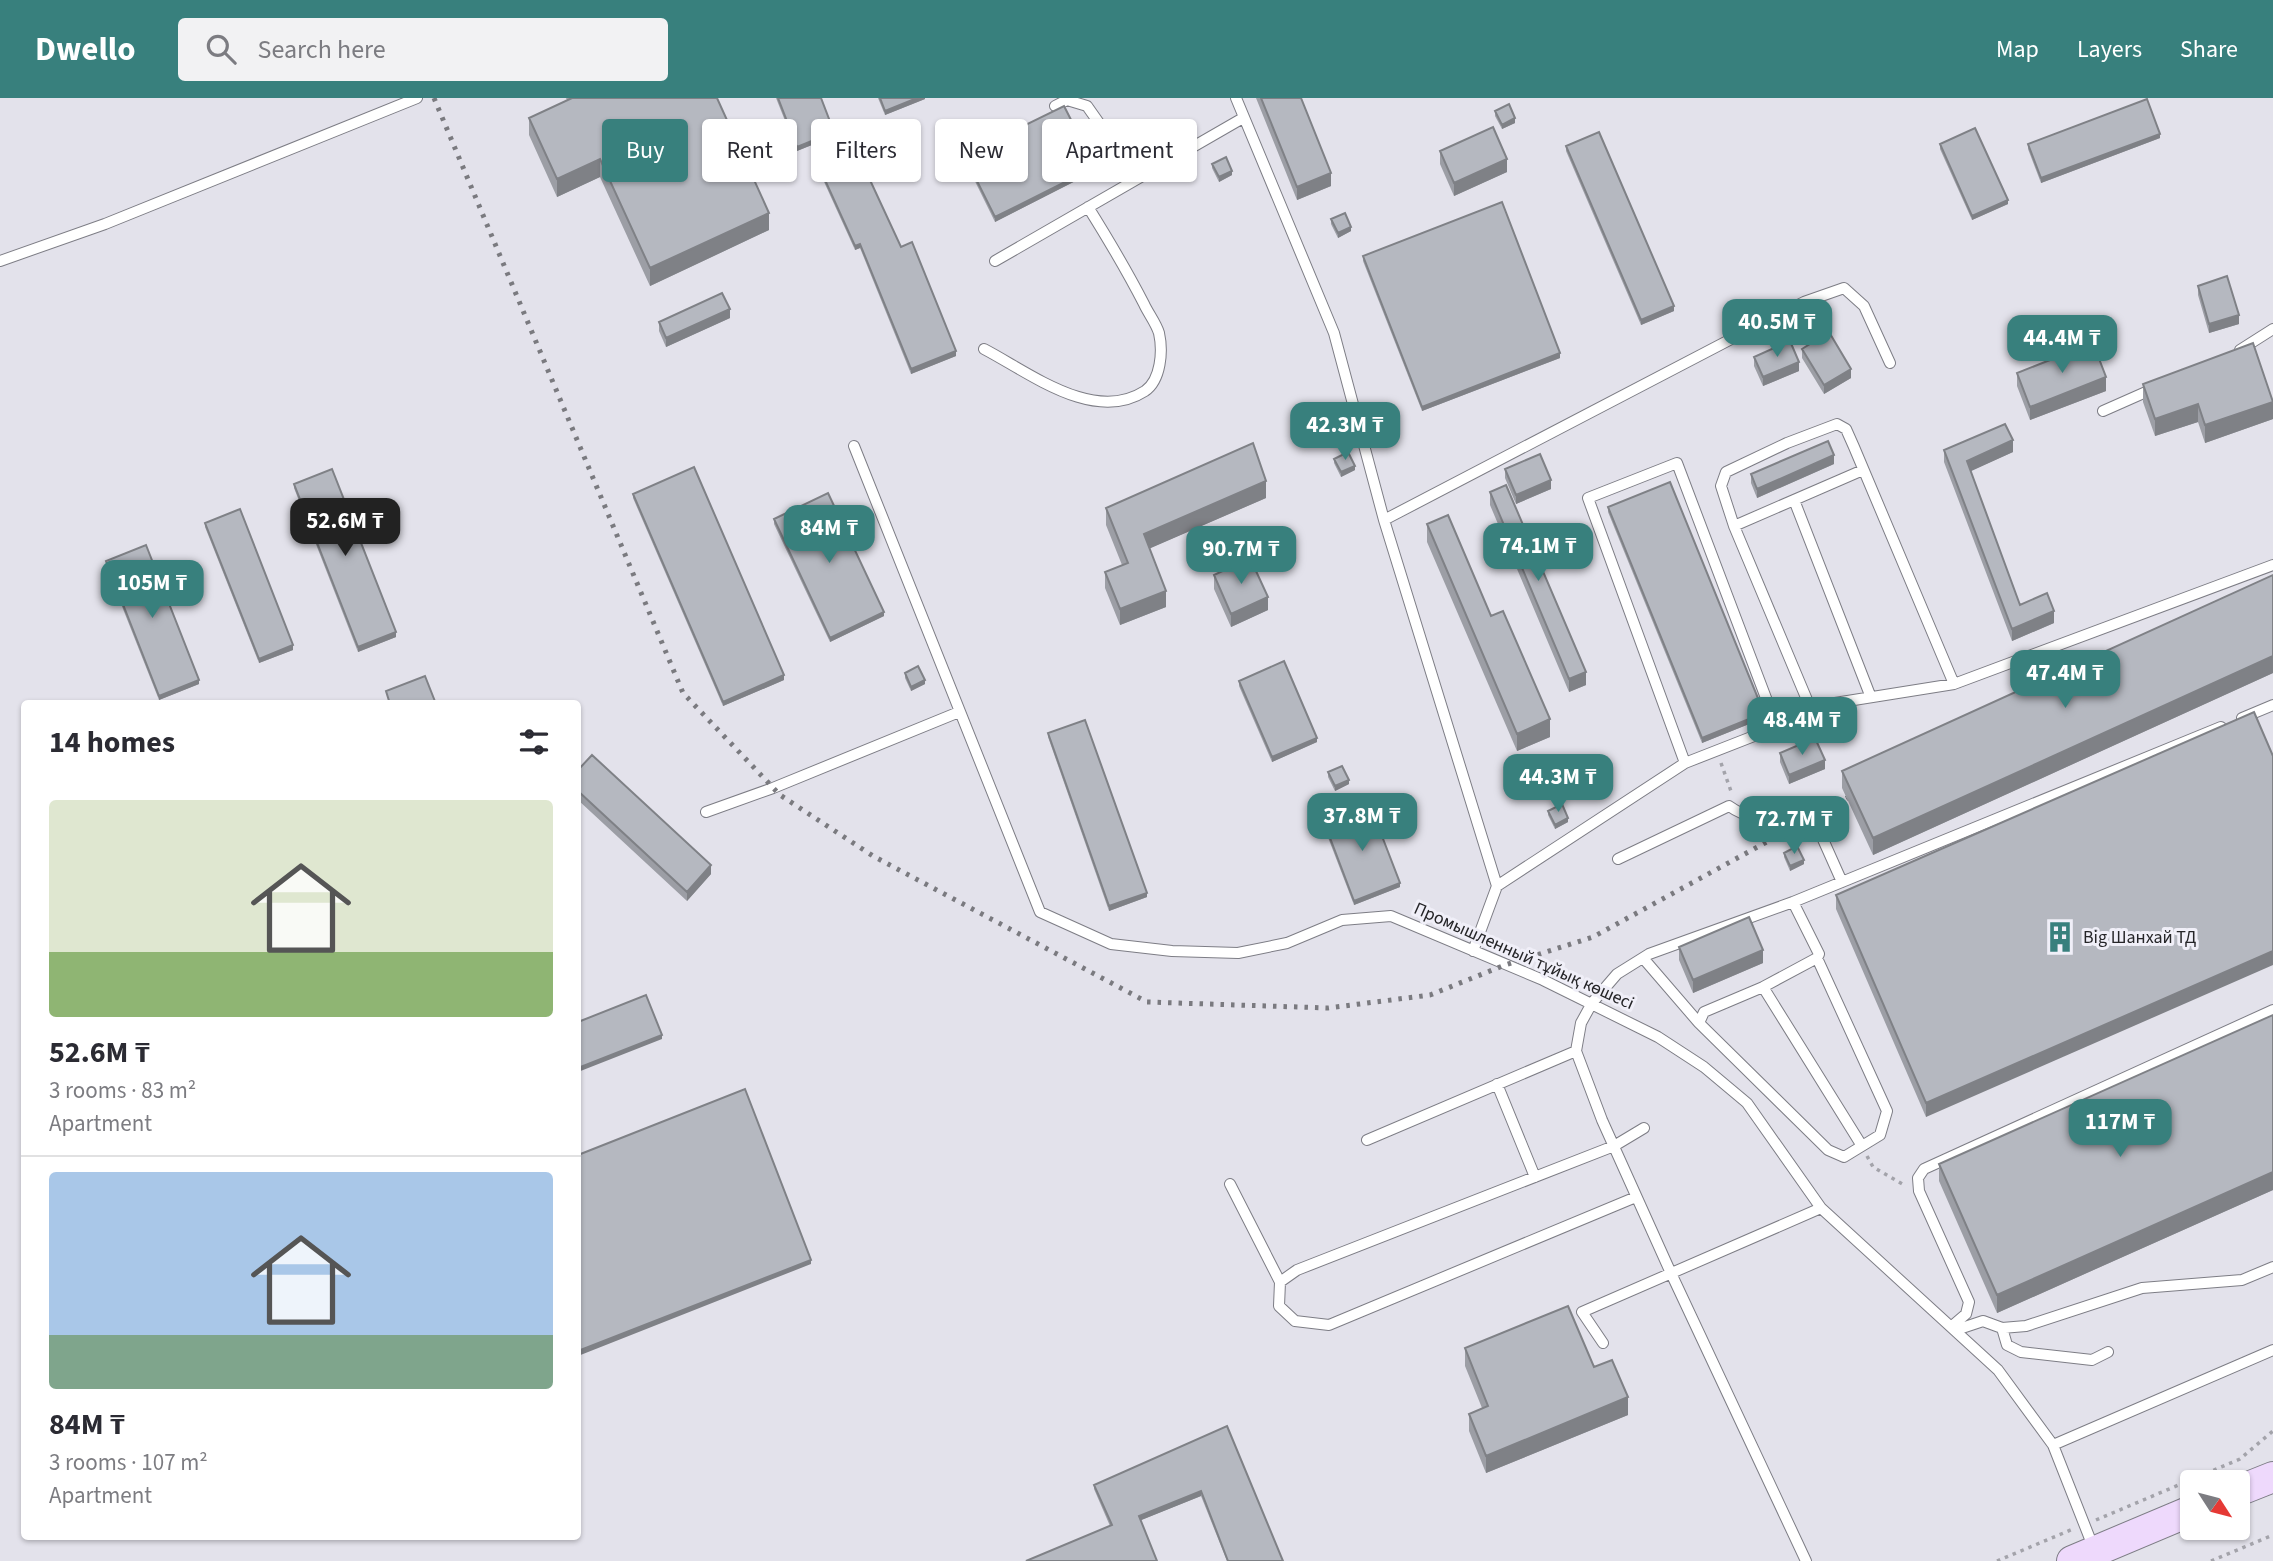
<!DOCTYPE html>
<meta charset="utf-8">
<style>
body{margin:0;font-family:"Source Sans 3",sans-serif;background:#f2f2f3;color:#2b2b33;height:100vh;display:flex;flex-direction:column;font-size:26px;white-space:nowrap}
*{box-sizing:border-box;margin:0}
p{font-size:23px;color:#7c7c81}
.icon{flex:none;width:38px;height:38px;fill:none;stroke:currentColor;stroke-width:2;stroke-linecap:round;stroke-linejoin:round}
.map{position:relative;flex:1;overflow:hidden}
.details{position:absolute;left:21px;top:602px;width:560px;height:840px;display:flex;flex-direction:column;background:#fff;border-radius:7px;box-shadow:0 2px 5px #0004}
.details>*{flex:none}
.hud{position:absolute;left:602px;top:21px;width:665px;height:63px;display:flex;gap:14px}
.needle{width:46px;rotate:126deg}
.fabs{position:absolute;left:2180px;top:1372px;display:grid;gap:14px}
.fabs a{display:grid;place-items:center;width:70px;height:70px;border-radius:7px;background:#fff;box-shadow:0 2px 5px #0004;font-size:35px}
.price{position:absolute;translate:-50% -60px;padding:0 16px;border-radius:14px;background:#38807d;color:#fff;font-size:23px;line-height:46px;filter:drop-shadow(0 2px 4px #0008)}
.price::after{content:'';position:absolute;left:50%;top:42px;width:21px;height:16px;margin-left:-10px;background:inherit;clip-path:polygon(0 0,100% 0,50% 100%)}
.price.active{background:#222;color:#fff}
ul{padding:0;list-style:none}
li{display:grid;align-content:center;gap:14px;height:371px;padding:0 28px}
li+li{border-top:2px solid #e1e1e2}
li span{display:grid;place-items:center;height:217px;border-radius:7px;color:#555}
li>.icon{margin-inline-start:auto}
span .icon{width:126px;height:126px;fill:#fffc;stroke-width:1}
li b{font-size:30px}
h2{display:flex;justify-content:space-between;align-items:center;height:84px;padding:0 28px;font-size:30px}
.tag{padding:0 24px;border-radius:7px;background:#fff;box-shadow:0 2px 5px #0004;font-size:24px;line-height:63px}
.tag.active{background:#38807d;color:#fff}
header{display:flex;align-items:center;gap:42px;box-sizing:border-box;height:98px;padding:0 35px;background:#38807d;color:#fff}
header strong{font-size:33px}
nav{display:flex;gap:38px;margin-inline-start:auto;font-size:24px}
.search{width:490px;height:63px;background:#f2f2f3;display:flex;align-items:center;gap:18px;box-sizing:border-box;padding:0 24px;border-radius:7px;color:#7c7c81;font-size:26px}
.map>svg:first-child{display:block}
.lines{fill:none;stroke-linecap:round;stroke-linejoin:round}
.service-casing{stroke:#7d7d85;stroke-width:12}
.secondary-casing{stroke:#7d7d85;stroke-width:32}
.path{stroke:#a3a3aa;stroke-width:3.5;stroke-dasharray:3.5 5;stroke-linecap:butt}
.service{stroke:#fff;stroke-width:10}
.secondary{stroke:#eed9fc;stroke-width:30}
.rail{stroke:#7a7a7f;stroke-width:5;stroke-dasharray:3.5 7;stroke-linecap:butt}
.wall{fill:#9c9ea5}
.shaded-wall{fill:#7f8186}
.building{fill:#b5b8c0;stroke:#7f8186;stroke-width:2}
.labels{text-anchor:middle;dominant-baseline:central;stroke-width:6;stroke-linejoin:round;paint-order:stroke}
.poi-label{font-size:18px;fill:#252528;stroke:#f0eff8;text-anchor:start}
.street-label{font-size:18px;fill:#252528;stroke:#f0eff8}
</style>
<header>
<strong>Dwello</strong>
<div class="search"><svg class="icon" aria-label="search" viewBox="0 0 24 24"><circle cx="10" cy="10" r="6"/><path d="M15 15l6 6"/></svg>Search here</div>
<nav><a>Map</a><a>Layers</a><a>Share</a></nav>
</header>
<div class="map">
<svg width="2273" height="1463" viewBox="0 0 2273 1463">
<rect width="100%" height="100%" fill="#e3e2eb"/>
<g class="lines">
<defs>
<path id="service" d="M1236 0 1334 235 1384 422 1497 788 1473 853
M1055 8 1067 2 1087 8 1137 79
M0 163 105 126 417 0
M995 163 1243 20
M984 251C1030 275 1094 326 1145 293 1161 282 1163 253 1159 235 1156 225 1148 215 1144 206 1127 173 1108 141 1088 109
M2240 252 2273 231
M2103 313 2155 290
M854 348 1040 814 1111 846 1172 853 1238 855 1287 845 1342 822 1391 818 1543 882 1658 939 1704 969 1747 1005 1821 1110 1998 1272 2053 1347 2094 1451
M1794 402 1870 597
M1384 422 1737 238 1804 204 1844 190 1864 208 1890 265
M1734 428 1863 372
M1810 609 1734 428 1721 388 1726 374 1787 345 1837 326 1846 331 1854 349 1954 586
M2242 620 2273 607
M1777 629 1810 609 1954 586 2273 467
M706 714 773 690 959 614
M1618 761 1729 708C1758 729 1780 715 1813 719L1842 784
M1497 788 1685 665 1777 629 1677 365 1588 400 1685 665
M1793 804 1649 856 1617 876 1592 905 1581 925 1576 953 1602 1022 1670 1173 1806 1463
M1643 860 1699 925 1704 914 1763 889 1817 860 1819 856 1793 804 2221 629
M1763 889 1862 1048
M1699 925 1828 1052 1844 1059 1880 1037 1887 1013 1817 860
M1497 986 1535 1079
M1367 1042 1576 953
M1230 1086 1280 1184
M1636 1099 1329 1227 1295 1223 1279 1208 1280 1184 1297 1172 1614 1048 1644 1030
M1952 1228 1966 1216 1969 1204 1919 1093 1918 1080 1924 1071 2273 912
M2002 1230 2007 1247 2021 1254 2092 1262 2108 1254
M1956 1232 1983 1223 2002 1230 2026 1228 2142 1190 2242 1182 2273 1169
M1603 1245 1582 1214 1821 1110
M2053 1347 2273 1252"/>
<path id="secondary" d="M2238 1393 2273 1379
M2072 1463 2193 1412"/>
</defs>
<use href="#service" class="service-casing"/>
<use href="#secondary" class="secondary-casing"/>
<path class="path" d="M1721 665 1732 696
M1867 1058 1873 1069 1904 1087
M2096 1422 2240 1361 2273 1333
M1997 1463 2073 1431
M2211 1463 2273 1437"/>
<use href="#service" class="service"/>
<use href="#secondary" class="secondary"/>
<path class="rail" d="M434 0 683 595 780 697 873 758 1147 904 1328 910 1430 897 1505 867 1593 839 1847 700"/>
</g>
<path class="wall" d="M566 0H717L769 132 650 188 600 79 557 99 529 37V20L567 2Z
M776 0H821L834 38 797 53Z
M878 0H925V1L885 17Z
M1256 0H1301L1331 88 1297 102Z
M1495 13 1515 25 1502 31 1495 18Z
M2160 40 2041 85 2028 51V46Z
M1940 46 2008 106 1972 122 1940 51Z
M1566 48 1674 213 1641 227 1566 53Z
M1440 53 1507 74 1454 98 1440 66Z
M964 57 1095 73 995 124 964 61Z
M1212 66 1232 77 1219 84 1212 70Z
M820 71 956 258 911 276 860 150 855 152 820 75Z
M1331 121 1351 133 1338 140 1331 126Z
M1363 158 1560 260 1422 313 1363 163Z
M2198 188 2239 226 2209 235 2198 197Z
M730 220 666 249 659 233V224Z
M1802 251 1851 280 1824 296 1802 260Z
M1754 259 1799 273 1763 288 1754 268Z
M2017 275 2106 293 2030 322 2017 288Z
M2143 286 2273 321 2205 345 2198 324 2155 338 2143 304Z
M1944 352 2013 354 1970 373 2020 507 2054 525 2012 543 1944 364Z
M1334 361 1355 372 1341 379 1334 365Z
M1834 366 1757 400 1751 385V376Z
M1505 371 1551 391 1516 406 1505 380Z
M294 386 396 539 358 554 294 390Z
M1490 394 1586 587 1569 594 1490 407Z
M633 396 784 582 723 608 633 400Z
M1266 400 1150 450 1166 509 1120 527 1105 490V474L1122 467 1106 427V410Z
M1608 409 1764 620 1702 645 1608 414Z
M774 421 884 518 830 544 774 426Z
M205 425 293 552 259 565 205 429Z
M1427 426 1491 518 1550 639 1517 653 1427 444Z
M106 463 199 586 159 602 106 468Z
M1214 477 1268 512 1231 529 1214 491Z
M2273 477V575L1873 757 1842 690V673Z
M905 575 925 586 911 593 905 580Z
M1239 583 1317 644 1272 664 1239 588Z
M1048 635 1147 799 1109 813 1048 639Z
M1780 655 1825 671 1789 686 1780 664Z
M2273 658 1926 1019 1836 811V797Z
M578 672 711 776 687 803 578 702Z
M1328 674 1349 686 1335 693 1328 679Z
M1548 713 1568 724 1555 731 1548 717Z
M1324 724 1400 789 1354 807 1324 729Z
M1784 755 1804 766 1790 773 1784 759Z
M1679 849 1763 865 1693 895 1679 862Z
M2273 917V1092L1997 1215 1939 1083V1066Z
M1465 1250 1594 1269 1628 1317 1486 1375 1469 1333V1316L1482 1310 1465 1268Z
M1227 1328 1283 1463H1227L1201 1398 1141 1422 1110 1428 1094 1391V1387Z"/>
<path class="shaded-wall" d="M917 0H925V1L885 17V13Z
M1515 20V25L1502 31V27Z
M834 34V38L797 53V49Z
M2160 36V40L2041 85V80Z
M600 61V79L557 99V81Z
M1507 61V74L1454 98V85Z
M1095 69V73L995 124V119Z
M1232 73V77L1219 84V79Z
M1331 75V88L1297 102V89Z
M2008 102V106L1972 122V118Z
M769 115V132L650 188V170Z
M1351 129V133L1338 140V135Z
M860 146V150L855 152V148Z
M1674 208V213L1641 227V222Z
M730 211V220L666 249V240Z
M2239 217V226L2209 235V226Z
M956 253V258L911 276V271Z
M1560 255V260L1422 313V309Z
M1799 264V273L1763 288V279Z
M1851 271V280L1824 296V287Z
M2106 279V293L2030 322V309Z
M2273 304V321L2205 345V327Z
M2198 306V324L2155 338V321Z
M2013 342V354L1967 375V363Z
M1834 357V366L1757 400V391Z
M1355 368V372L1341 379V374Z
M1551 382V391L1516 406V397Z
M1266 383V400L1144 453V436Z
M1166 493V509L1120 527V511Z
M1268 499V512L1231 529V516Z
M2054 513V525L2012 543V531Z
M884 514V518L830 544V540Z
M396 534V539L358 554V549Z
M293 547V552L259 565V561Z
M2273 558V575L1873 757V740Z
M1586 574V587L1569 594V581Z
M784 577V582L723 608V604Z
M199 582V586L159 602V598Z
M925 582V586L911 593V589Z
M1764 615V620L1702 645V640Z
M1550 621V639L1517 653V636Z
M1317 640V644L1272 664V659Z
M1825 662V671L1789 686V677Z
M1349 682V686L1335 693V688Z
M1568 720V724L1555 731V727Z
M1804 762V766L1790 773V768Z
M711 767V776L687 803V794Z
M1400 785V789L1354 807V803Z
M1147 795V799L1109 813V808Z
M1763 852V865L1693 895V882Z
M2273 853V867L1926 1019V1005Z
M662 937V941L578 974V970Z
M2273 1074V1092L1997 1215V1197Z
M811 1162V1166L578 1258V1253Z
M1628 1299V1317L1486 1375V1358Z
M1201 1393V1398L1139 1423V1418Z"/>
<path class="building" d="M572 0H717L769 115 650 170 600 61 557 81 529 20Z
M778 0H821L834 34 797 49Z
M880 0H917L885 13Z
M1261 0H1301L1331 75 1297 89Z
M2147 1 2160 36 2041 80 2028 46Z
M1509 6 1515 20 1502 27 1495 13Z
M1064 8 1095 69 995 119 964 57Z
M1493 29 1507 61 1454 85 1440 53Z
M1975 30 2008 102 1972 118 1940 46Z
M1599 34 1674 208 1641 222 1566 48Z
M857 54 901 149 912 144 956 253 911 271 860 146 855 148 820 71Z
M1226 59 1232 73 1219 79 1212 66Z
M1502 104 1560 255 1422 309 1363 158Z
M1345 115 1351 129 1338 135 1331 121Z
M2227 178 2239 217 2209 226 2198 188Z
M722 195 730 211 666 240 659 224Z
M1829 234 1851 271 1824 287 1802 251Z
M1790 243 1799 264 1763 279 1754 259Z
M2093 245 2106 279 2030 309 2017 275Z
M2253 245 2273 304 2205 327 2198 306 2155 321 2143 286Z
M2005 326 2013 342 1967 363 2020 507 2047 495 2054 513 2012 531 1944 352Z
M1828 343 1834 357 1757 391 1751 376Z
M1253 345 1266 383 1144 436 1166 493 1120 511 1105 474 1128 465 1106 410Z
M1348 354 1355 368 1341 374 1334 361Z
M1540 356 1551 382 1516 397 1505 371Z
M694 369 784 577 723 604 633 396Z
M332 371 396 534 358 549 294 386Z
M1670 384 1764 615 1702 640 1608 409Z
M1506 387 1586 574 1569 581 1490 394Z
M828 395 884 514 830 540 774 421Z
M240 411 293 547 259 561 205 425Z
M1448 417 1491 518 1503 513 1550 621 1517 636 1427 426Z
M146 447 199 582 159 598 106 463Z
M1250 460 1268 499 1231 516 1214 477Z
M2273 477V558L1873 740 1842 673Z
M1284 563 1317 640 1272 659 1239 583Z
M918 568 925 582 911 589 905 575Z
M425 578 436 606H390L386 593Z
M2254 614 2273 658V853L1926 1005 1836 797Z
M1085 622 1147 795 1109 808 1048 635Z
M1815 640 1825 662 1789 677 1780 655Z
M592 657 711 767 687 794 578 693V672Z
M1342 668 1349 682 1335 688 1328 674Z
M1562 706 1568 720 1555 727 1548 713Z
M1370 707 1400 785 1354 803 1324 724Z
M1797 748 1804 762 1790 768 1784 755Z
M1749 819 1763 852 1693 882 1679 849Z
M646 897 662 937 578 970V924Z
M2273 917V1074L1997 1197 1939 1066Z
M745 991 811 1162 578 1253V1057Z
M1568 1208 1594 1269 1612 1262 1628 1299 1486 1358 1469 1316 1488 1308 1465 1250Z
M1227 1328 1283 1463H1228L1201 1393 1139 1418 1157 1463H1026L1112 1427 1094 1387Z"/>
<defs>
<symbol id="building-bare" viewBox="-9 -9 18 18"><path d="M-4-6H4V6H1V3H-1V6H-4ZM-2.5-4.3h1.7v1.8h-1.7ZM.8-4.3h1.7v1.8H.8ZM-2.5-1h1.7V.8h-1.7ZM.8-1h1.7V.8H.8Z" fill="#38807d" stroke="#f0eff8" stroke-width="2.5" paint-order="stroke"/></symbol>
</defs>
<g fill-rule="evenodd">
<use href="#building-bare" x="2038" y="817" width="44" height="44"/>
</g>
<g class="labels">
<g class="poi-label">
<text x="2083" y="839">Big Шанхай ТД</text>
</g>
<g class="street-label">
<text transform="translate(1524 858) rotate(24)">Промышленный тұйық көшесі</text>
</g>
</g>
</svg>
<div class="fabs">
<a><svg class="needle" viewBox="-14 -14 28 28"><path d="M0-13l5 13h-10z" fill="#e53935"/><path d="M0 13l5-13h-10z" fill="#7c7c81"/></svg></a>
</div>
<b class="price" style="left:1777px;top:261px">40.5M ₸</b>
<b class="price" style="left:2062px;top:277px">44.4M ₸</b>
<b class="price" style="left:1345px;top:364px">42.3M ₸</b>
<b class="price active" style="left:345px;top:460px">52.6M ₸</b>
<b class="price" style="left:829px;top:467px">84M ₸</b>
<b class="price" style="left:1538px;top:485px">74.1M ₸</b>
<b class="price" style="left:1241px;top:488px">90.7M ₸</b>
<b class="price" style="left:152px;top:522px">105M ₸</b>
<b class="price" style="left:2065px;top:612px">47.4M ₸</b>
<b class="price" style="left:1802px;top:659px">48.4M ₸</b>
<b class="price" style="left:1558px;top:716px">44.3M ₸</b>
<b class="price" style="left:1362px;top:755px">37.8M ₸</b>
<b class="price" style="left:1794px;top:758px">72.7M ₸</b>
<b class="price" style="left:2120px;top:1061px">117M ₸</b>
<div class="hud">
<a class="tag active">Buy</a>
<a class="tag">Rent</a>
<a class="tag">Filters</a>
<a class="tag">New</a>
<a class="tag">Apartment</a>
</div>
<section class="details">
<h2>14 homes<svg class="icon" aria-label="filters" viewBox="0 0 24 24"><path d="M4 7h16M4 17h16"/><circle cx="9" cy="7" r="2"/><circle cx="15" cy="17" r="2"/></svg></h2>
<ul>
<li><span style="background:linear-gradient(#dfe7d0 70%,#8fb573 0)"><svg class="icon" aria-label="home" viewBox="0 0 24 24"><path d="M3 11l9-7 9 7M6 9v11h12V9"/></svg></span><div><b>52.6M ₸</b><p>3 rooms · 83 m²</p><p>Apartment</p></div></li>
<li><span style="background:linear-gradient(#a9c7e8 75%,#7fa58c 0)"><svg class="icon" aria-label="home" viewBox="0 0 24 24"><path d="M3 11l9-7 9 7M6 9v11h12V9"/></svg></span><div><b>84M ₸</b><p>3 rooms · 107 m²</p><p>Apartment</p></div></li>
</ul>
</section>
</div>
